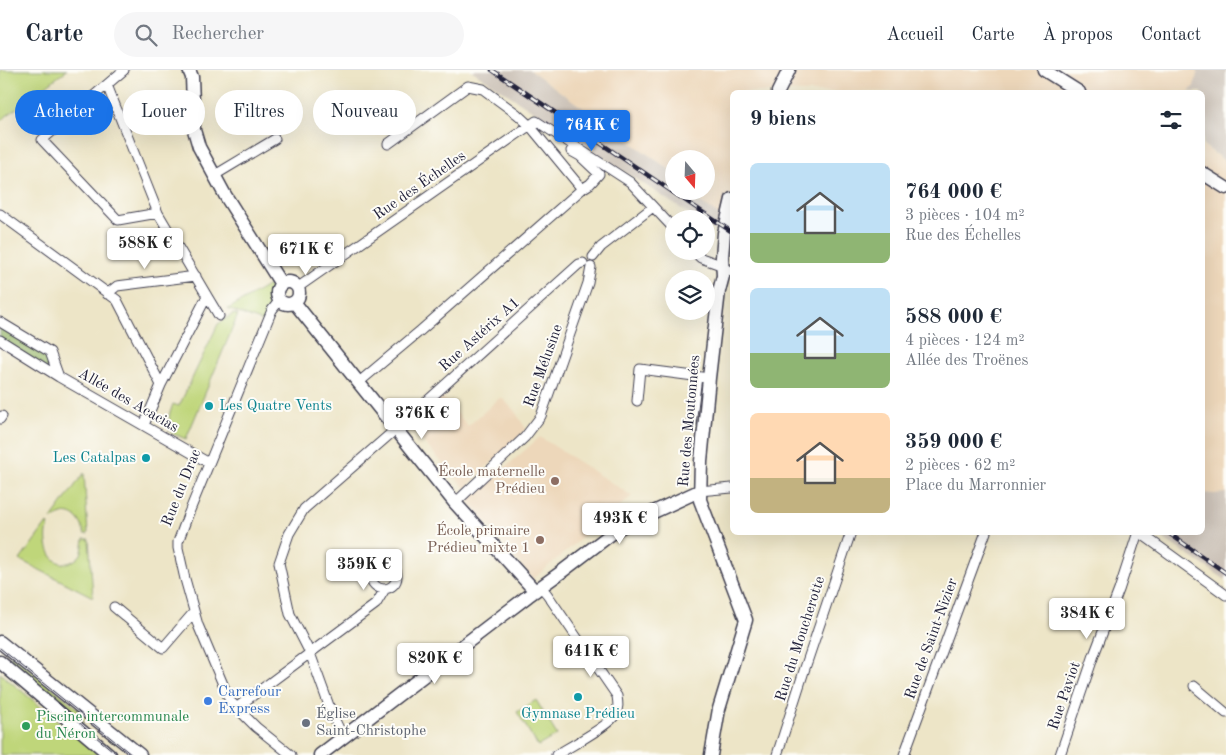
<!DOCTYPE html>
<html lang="fr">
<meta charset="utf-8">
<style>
body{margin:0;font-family:"Old Standard TT",serif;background:#f6f6f7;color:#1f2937;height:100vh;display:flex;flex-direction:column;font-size:19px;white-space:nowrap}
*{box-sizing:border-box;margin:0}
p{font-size:16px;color:#747a83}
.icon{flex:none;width:28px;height:28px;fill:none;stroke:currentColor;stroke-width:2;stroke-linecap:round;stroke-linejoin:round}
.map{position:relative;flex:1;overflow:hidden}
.panel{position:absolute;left:730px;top:20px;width:475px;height:445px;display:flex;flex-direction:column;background:#fff;border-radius:8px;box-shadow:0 5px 20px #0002}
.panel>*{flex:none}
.hud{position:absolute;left:15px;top:20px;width:475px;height:45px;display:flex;gap:10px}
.needle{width:32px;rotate:161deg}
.fabs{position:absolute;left:665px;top:80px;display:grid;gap:10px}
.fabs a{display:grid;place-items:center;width:50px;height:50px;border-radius:50%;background:#fff;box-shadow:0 5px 20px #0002;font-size:25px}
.price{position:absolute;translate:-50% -42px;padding:0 11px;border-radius:5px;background:#fff;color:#222;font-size:16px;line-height:32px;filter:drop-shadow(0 1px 2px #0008)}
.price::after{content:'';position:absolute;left:50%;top:30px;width:15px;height:11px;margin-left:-8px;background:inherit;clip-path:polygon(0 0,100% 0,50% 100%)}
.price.selected{background:#1a73e8;color:#fff}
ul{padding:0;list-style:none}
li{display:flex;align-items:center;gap:15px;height:125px;padding:0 20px}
li span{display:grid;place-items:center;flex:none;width:140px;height:100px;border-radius:8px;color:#555}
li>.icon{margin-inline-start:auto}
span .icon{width:60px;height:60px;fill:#fffc;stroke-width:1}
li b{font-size:21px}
h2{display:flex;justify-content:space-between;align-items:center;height:60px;padding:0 20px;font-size:21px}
.chip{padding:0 18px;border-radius:22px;background:#fff;box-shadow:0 5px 20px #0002;font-size:18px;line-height:45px}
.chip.selected{background:#1a73e8;color:#fff}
header{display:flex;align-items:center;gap:30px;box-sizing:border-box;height:70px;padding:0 25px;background:#fff;border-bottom:1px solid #e0e1e3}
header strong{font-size:24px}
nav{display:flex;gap:28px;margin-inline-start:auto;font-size:18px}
.search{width:350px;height:45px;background:#f6f6f7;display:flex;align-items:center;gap:12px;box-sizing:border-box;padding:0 18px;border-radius:28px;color:#747a83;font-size:19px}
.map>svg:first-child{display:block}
.built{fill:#edd7ba}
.industrial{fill:#ccc2b8}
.green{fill:#bfd67a;stroke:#707c5a}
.forest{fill:#97b76a;stroke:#5c6c52}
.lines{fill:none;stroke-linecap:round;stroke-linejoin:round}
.street-casing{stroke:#403f50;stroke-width:11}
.secondary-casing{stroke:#403f50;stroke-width:15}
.street{stroke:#fff;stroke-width:9}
.secondary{stroke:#fff;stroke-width:12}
.tram{stroke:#22223b;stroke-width:1}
.rail-casing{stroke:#22223b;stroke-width:4.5}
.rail{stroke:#fdfcf7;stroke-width:2.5;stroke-dasharray:8;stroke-linecap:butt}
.culture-dot{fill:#0f9aa8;stroke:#fdfcf7;stroke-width:2}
.education-dot{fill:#8d6e63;stroke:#fdfcf7;stroke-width:2}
.shop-dot{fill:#3f7fe0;stroke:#fdfcf7;stroke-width:2}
.worship-dot{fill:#6b7280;stroke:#fdfcf7;stroke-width:2}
.leisure-dot{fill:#2e9e5b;stroke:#fdfcf7;stroke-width:2}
.labels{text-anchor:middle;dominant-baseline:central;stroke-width:4;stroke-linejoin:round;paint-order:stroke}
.street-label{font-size:15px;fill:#22223b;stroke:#fdfcf7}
.culture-label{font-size:15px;fill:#0d838f;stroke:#fdfcf7;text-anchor:start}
.education-label{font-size:15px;fill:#785e54;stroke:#fdfcf7;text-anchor:end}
.shop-label{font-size:15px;fill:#366cbe;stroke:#fdfcf7;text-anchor:start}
.worship-label{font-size:15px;fill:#5b616d;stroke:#fdfcf7;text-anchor:start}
.leisure-label{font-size:15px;fill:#27864d;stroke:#fdfcf7;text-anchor:start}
</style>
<header>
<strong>Carte</strong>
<div class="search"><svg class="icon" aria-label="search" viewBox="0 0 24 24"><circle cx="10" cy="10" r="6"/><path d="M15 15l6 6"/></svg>Rechercher</div>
<nav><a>Accueil</a><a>Carte</a><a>À propos</a><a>Contact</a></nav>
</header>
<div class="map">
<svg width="1226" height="685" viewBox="0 0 1226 685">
<rect width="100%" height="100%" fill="#fdfcf7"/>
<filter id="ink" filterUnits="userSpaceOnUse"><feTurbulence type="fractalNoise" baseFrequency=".02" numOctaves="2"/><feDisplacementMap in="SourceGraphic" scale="10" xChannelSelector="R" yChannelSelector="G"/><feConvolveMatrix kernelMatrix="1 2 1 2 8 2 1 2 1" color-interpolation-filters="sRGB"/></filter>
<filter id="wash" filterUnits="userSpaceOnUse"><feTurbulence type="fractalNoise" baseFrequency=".0096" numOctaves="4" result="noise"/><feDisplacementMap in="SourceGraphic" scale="20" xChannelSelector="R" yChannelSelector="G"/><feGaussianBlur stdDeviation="1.12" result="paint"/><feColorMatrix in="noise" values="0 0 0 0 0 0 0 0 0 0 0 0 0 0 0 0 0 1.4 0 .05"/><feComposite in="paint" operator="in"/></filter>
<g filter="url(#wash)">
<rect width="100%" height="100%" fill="#ede5c7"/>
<path class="built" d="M530 0H1198L1194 16 1189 22H732V149L720 146 685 121H706V89H674V103Z
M1202 75 1226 92V423L1214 424 1202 423Z
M440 324 468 356 501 327 514 340 526 359 465 418 407 354Z
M540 367 632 426 533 509 468 430Z"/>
<path class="industrial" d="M471 0H530L674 103V121H685L720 146 718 163 706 155V149H697Z
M1198 0H1226V92L1203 75 1202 22H1189L1194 16Z
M1203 423 1214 424 1226 423V510L1155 463 1202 462Z"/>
<path class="green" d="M0 0H67L0 51Z
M269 215C274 229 268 240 263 252L228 239Z
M233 244 238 245 186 369 171 363 169 346 173 334 179 336 218 254Z
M84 403 88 464H84C82 446 66 436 52 450L51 449Z
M47 453 49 455C43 468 48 497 68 493 72 492 78 489 81 484 83 480 83 474 84 469H89L93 527 20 490Z
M12 585 87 646 79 655 6 593Z
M0 603 99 685H0Z
M536 630 557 665 538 676 517 642Z"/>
<path class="forest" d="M0 252 50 282 59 307 0 270Z"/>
</g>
<g filter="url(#ink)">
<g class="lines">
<defs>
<path id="street" d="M124 0 42 70 118 150 158 143
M107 15 158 143 207 226 161 315
M571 81 580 86 599 104 590 114 582 119
M215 105 275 69
M0 144 117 230 161 315 144 355
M693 181 701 188 718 194 728 200 732 201
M593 187 601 177 653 137
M297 218 536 51 630 112 674 159
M107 224 117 216 196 206
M207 226 219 246
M279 231 272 240 188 445 178 472V478L185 509 198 555 230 631 256 657 291 685
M0 252 50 282 59 307
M0 270 59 307 209 393
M358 313 420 261 582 119 530 56 517 44 483 19 468 16 388 74
M637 331 640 299 709 308
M0 349 2 346
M691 354 697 307
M699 421 732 418
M455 433 525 367 541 346 588 213 591 197
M1139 462 1226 525
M371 506a13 13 0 1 1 26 0a13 13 0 1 1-26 0Z
M541 517 547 524 617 626C618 633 619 638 615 645 610 655 568 678 556 685
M114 537 163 578 194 542
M1194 616 1226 643
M236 638 376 534 385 519
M343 667 332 644 310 583 290 544 279 493 289 464 304 439 396 359 579 194 583 193
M777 685 805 598 851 462
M904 685 986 462
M1060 685 1094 585 1119 520 1138 462"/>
<path id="secondary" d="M189 0 192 7 194 60 199 77 225 125 281 214
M1044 0 1079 22
M778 22 789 0
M1202 103 1226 118
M277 223a11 11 0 1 1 22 0a11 11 0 1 1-22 0Z
M294 232 455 433 535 521
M0 572 140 685
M0 592 110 685
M320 685 528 526 560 503 619 458 699 421
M711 685 719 639 746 550 700 430 701 391 709 308 719 221 723 206 722 187 724 163 732 129"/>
</defs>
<use href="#street" class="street-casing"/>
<use href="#secondary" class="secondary-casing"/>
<use href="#street" class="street"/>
<use href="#secondary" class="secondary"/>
<path class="tram" d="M0 578 132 685
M58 633 85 658 118 685"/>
<defs>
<path id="rail" d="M492 0 732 162
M1167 462 1226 503"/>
</defs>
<use href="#rail" class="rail-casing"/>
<use href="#rail" class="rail"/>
</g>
</g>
<g class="culture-dot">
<circle cx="209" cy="336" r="5"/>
<circle cx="146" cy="388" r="5"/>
<circle cx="578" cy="627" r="5"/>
</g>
<g class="education-dot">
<circle cx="555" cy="411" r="5"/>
<circle cx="540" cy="470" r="5"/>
</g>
<circle class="shop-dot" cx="208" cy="631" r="5"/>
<circle class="worship-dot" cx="306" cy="653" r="5"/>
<circle class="leisure-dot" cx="26" cy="656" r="5"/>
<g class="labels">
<g class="street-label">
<text transform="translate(420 116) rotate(-35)">Rue des Échelles</text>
<text transform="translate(480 265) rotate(-42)">Rue Astérix A1</text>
<text transform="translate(544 296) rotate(-70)">Rue Mélusine</text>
<text transform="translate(128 331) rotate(30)">Allée des Acacias</text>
<text transform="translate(690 351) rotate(-85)">Rue des Moutonnées</text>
<text transform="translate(182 418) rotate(-68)">Rue du Drac</text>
<text transform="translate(801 569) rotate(-72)">Rue du Moucherotte</text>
<text transform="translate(932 569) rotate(-70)">Rue de Saint-Nizier</text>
<text transform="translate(1065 626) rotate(-71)">Rue Paviot</text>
</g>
<g class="culture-label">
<text x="219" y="336">Les Quatre Vents</text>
<text x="136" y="388" text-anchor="end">Les Catalpas</text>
<text x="578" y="644" text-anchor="middle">Gymnase Prédieu</text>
</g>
<g class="education-label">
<text x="545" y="402">École maternelle<tspan x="545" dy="17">Prédieu</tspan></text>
<text x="530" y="461">École primaire<tspan x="530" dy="17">Prédieu mixte 1</tspan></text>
</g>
<g class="shop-label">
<text x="218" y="622">Carrefour<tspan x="218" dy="17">Express</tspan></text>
</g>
<g class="worship-label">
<text x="316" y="644">Église<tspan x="316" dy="17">Saint-Christophe</tspan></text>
</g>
<g class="leisure-label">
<text x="36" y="647">Piscine intercommunale<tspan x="36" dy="17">du Néron</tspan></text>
</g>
</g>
</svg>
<div class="fabs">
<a><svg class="needle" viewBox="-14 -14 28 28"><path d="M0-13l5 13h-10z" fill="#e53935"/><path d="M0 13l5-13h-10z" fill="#747a83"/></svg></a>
<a><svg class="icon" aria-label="locate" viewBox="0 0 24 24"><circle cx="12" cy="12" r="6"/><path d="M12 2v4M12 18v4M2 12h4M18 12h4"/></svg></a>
<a><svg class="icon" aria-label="layers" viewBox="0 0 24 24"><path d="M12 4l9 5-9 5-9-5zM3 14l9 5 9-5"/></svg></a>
</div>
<b class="price selected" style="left:592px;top:82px">764K €</b>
<b class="price" style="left:145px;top:200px">588K €</b>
<b class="price" style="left:306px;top:206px">671K €</b>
<b class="price" style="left:422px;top:370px">376K €</b>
<b class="price" style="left:620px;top:475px">493K €</b>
<b class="price" style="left:364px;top:521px">359K €</b>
<b class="price" style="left:1087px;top:570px">384K €</b>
<b class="price" style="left:591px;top:608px">641K €</b>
<b class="price" style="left:435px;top:615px">820K €</b>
<div class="hud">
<a class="chip selected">Acheter</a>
<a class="chip">Louer</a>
<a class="chip">Filtres</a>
<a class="chip">Nouveau</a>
</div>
<section class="panel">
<h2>9 biens<svg class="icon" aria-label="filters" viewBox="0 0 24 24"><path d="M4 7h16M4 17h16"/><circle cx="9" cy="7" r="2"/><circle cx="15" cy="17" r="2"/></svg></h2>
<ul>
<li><span style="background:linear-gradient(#bfe0f5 70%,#8fb573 0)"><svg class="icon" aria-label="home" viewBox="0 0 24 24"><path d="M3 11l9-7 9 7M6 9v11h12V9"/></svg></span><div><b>764 000 €</b><p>3 pièces · 104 m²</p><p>Rue des Échelles</p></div></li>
<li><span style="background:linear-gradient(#bfe0f5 65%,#8fb573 0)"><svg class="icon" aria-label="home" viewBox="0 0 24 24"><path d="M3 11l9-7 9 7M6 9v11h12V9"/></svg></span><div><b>588 000 €</b><p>4 pièces · 124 m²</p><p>Allée des Troënes</p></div></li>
<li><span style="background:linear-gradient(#ffd9b3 65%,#c2b280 0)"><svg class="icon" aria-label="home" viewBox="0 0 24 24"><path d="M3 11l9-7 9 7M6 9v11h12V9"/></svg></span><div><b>359 000 €</b><p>2 pièces · 62 m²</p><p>Place du Marronnier</p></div></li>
</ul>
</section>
</div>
